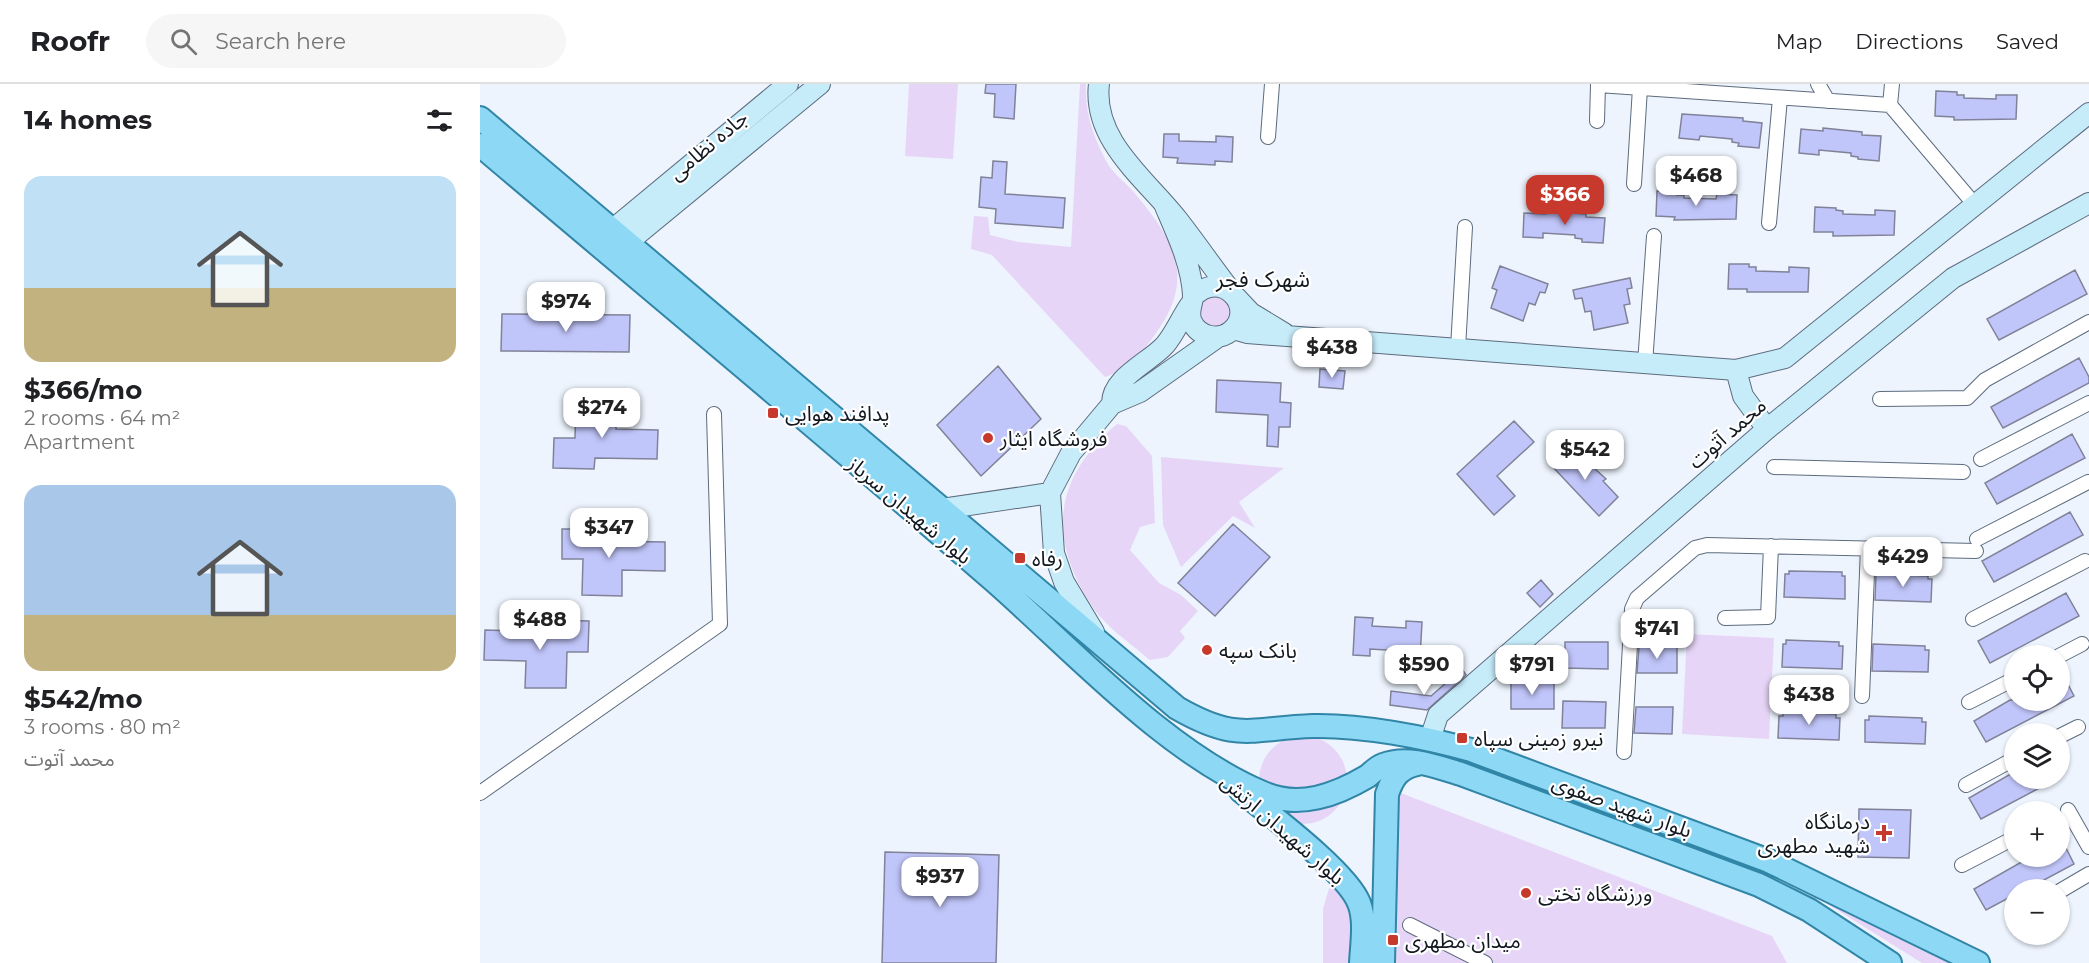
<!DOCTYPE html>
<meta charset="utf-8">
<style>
body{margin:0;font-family:Montserrat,"Noto Sans Arabic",sans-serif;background:#f6f6f6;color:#202124;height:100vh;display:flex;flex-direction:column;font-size:22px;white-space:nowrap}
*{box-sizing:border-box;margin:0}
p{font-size:20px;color:#757577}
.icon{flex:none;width:33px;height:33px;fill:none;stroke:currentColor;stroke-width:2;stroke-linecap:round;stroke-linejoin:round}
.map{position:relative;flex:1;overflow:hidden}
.drawer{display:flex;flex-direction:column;background:#fff;width:480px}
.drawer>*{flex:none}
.tools{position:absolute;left:1524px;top:561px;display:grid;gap:12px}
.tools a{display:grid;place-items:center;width:66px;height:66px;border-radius:50%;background:#fff;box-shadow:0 2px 4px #0004;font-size:30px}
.price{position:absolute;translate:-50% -51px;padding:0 14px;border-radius:12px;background:#fff;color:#222;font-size:20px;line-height:39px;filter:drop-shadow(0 2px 3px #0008)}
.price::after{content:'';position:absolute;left:50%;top:36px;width:18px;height:14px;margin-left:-9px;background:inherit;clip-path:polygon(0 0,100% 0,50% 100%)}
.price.on{background:#c6392c;color:#fff}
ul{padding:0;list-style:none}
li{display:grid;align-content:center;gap:12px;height:318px;padding:0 24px}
li span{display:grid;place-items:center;height:186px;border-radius:18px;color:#555}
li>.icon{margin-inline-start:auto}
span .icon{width:108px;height:108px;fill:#fffc;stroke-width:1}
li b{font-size:26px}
h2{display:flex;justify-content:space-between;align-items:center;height:72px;padding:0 24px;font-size:26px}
header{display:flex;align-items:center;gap:36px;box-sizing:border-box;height:84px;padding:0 30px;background:#fff;border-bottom:2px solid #e0e0e0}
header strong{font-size:28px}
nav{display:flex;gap:33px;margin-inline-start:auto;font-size:21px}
.search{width:420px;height:54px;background:#f6f6f6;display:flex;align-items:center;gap:15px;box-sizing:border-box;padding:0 21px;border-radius:33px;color:#757577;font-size:22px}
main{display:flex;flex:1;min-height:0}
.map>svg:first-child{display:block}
.green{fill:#e6d5f7}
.building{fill:#c1c6fa;stroke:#808299;stroke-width:1.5}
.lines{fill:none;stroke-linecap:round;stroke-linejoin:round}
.street-casing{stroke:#5c6b7d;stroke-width:16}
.secondary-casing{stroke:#5c6b7d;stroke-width:22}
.primary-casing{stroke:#3185a6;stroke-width:26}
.street{stroke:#fff;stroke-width:14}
.secondary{stroke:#c6ecfa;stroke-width:20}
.primary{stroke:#8dd9f5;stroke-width:22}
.poi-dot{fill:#c6392c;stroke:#fff;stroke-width:2}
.labels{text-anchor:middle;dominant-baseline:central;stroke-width:4.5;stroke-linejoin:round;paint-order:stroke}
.street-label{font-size:21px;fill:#12181f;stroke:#fff}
.poi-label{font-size:21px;fill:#12181f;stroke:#fff;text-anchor:start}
.neighbourhood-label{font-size:22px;fill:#12181f;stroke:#fff}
</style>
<header>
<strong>Roofr</strong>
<div class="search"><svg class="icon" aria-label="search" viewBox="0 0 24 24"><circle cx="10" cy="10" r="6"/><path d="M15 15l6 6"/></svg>Search here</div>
<nav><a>Map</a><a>Directions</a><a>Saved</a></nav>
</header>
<main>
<section class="drawer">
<h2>14 homes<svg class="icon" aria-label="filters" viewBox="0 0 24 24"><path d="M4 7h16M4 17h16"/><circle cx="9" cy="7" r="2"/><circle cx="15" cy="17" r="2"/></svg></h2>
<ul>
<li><span style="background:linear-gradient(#bfe0f5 60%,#c2b280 0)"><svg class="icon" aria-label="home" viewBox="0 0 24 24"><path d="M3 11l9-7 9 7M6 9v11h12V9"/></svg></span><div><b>$366/mo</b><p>2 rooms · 64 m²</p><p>Apartment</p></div></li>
<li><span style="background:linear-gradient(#a9c7e8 70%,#c2b280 0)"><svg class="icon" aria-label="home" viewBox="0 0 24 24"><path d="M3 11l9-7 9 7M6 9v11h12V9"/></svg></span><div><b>$542/mo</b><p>3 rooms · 80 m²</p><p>محمد آتوت</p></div></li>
</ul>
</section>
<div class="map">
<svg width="1609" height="879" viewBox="0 0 1609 879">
<rect width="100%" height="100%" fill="#edf4fd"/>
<path class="green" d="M429 0H478L473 75 425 72Z
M600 0H606C604 28 615 58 629 82 635 90 644 98 651 105 690 151 718 189 678 246 665 266 648 286 625 293L512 171 491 165 494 132 508 133 510 151 538 158 591 163Z
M721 227a15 15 0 1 1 30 0a15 15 0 1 1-30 0Z
M637 340 646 342 672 372 675 439 660 443 650 466 679 499 701 511 718 527 700 547 705 554 688 573 670 576C649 558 624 542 610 519 566 450 576 392 637 340Z
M681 373 804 384 759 418 775 444 753 432 701 483 683 441Z
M1207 550 1294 554 1289 655 1202 650Z
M779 696a44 44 0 1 1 88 0a44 44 0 1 1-88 0Z
M913 706 1292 852 1307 879H911Z
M1306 794 1469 879H1442Z
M850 801 873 823 875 879H843V825Z"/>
<path class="building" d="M506 0H536L534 35 514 33 515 10 505 9Z
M1456 7 1477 8V11H1484V14L1516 15V11H1537L1536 35 1474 36V33L1455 32Z
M1202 30 1263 34V37L1282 39 1279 64 1258 62 1259 59 1252 58V55L1220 52 1219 56 1199 54Z
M1343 44 1382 48V51L1401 52 1399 77 1378 75V73L1371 72V69L1339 66V71L1319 69 1321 45 1343 47Z
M684 50H699V57L736 58V52L753 53 752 78 735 77V81L697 79 698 74 683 73Z
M513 77 527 78 525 110 585 114 583 144 515 139 516 125 499 123 501 93 512 94Z
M1177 107 1197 108V111H1204V114L1236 115 1237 110 1257 111 1256 135 1194 136 1195 133 1176 132Z
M1335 123 1356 124V126L1363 127V130L1395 131V126L1415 127 1414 151 1353 152V148H1334Z
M1067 127 1106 130V133L1125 134 1123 159 1102 158V155L1095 154V151L1063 149V154L1043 153 1044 129 1066 130Z
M1249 180H1269V183H1276V187L1309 188V183L1329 184 1328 208H1267V205H1248Z
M1020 182 1068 200 1065 209 1060 208 1055 221 1049 219 1043 237 1011 224 1017 206 1012 204Z
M1595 186 1607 210 1519 256 1507 235Z
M1150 194 1152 204 1147 205 1150 220 1144 221 1148 239 1114 246 1111 227 1105 228 1102 214 1095 215 1093 206Z
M22 230 150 231 149 268 21 267Z
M1599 274 1609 293V299L1523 344 1511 323Z
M518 282 561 335 501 392 457 341Z
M840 285 865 287 863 305 839 303Z
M737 296 801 299 800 318 811 319 810 343H799L798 363 787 362 788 331 736 328Z
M96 317 137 318 136 345 178 346 177 375 115 374 114 385 73 384 74 354H95Z
M1034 337 1054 358 1017 392 1035 412 1014 431 977 390Z
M1592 350 1605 374 1517 420 1505 399Z
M1091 363 1126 395 1123 397 1138 413 1119 432 1071 381Z
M1590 428 1603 451 1514 498 1502 477Z
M753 440 790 473 735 532 698 499Z
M82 445H123L122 457 185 458V487L142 486V512L102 511 103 475H82Z
M1309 487 1362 488V492H1365V515L1304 513 1305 490H1309Z
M1396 490 1448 492V495H1452L1451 518 1395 516Z
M1061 496 1073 510 1060 523 1047 509Z
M1586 509 1599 532 1510 579 1498 557Z
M875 533 893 534 892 542 926 544V537L942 538 940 574H923V567L890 565V572L873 571Z
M68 536 109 537 108 568H87L86 604H45L46 577 4 576 5 546 67 548Z
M1306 556 1359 558V562H1363L1362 585 1302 583 1303 560H1306Z
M1085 558H1128V585L1085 584Z
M1393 560 1445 562V566H1449L1448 588 1392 587Z
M1159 563H1197V589H1157Z
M982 585 986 591 947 626 910 621 911 607 951 612Z
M1580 585 1594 612 1506 658 1494 637 1530 616H1580Z
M1031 598 1074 599V625H1031Z
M1083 617 1126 618 1125 644H1082Z
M1156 623H1193L1192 650 1154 649Z
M1303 628 1356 630V634H1360L1359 656 1298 654 1299 632H1303Z
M1389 632 1442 634V638H1446L1445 660 1385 658V636H1389Z
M1534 688V694H1578L1501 735 1489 714Z
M1379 725 1431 726 1429 774 1378 773Z
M1580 752 1594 780 1545 806H1534V811L1506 826 1494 805 1552 772H1580Z
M405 768 519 771 516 879H402Z"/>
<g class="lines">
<defs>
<path id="street" d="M1338 0 1348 17
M1410 21 1412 0
M1117 37 1118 1 1410 21 1495 121
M788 53 792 0
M1154 100 1160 4
M1289 139 1300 14
M978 264 985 143
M1165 280 1174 152
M1400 315 1487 314 1505 296 1609 238
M1501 375 1609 319
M1294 383 1483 388
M1497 455 1608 398
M1245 534 1288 533 1291 462
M1493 535 1605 477
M1579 572 1602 560
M1382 612 1388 464
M1489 618 1534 595
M1580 652 1598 643
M1144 668 1152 525 1157 514 1215 464 1227 461 1496 467
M1486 701 1534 675
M0 709 240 540 234 330
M1588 726 1609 763
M1482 781 1534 754
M1580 807 1609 790
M930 841 1005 879"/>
<path id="secondary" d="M619 0C612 57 667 96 698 136 716 159 733 184 751 207
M684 120C696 148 712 181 713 212 713 221 707 228 712 238 719 253 739 257 751 247 778 224 741 183 713 213
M132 146 308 0
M147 159 340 0
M756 213 771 229 804 249
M753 245 767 249 1256 286 1305 274 1609 29
M1256 286 1263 312 1287 345
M632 320C631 294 670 278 685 261 695 249 701 234 710 221
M462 425 570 409
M614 548 584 498 574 469 570 409 591 369 632 320 660 308 738 253
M950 655 958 631 1287 345 1473 194 1609 119"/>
<path id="primary" d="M0 34 697 624C758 659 770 644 833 642 882 641 944 653 991 666L1289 777 1498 879
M0 61C171 206 344 349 513 496 593 566 685 668 783 709 819 725 856 711 888 692 893 688 897 683 903 681 928 671 957 683 981 690L1279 801 1329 826 1410 879
M761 707C789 730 867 788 879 819 886 836 882 860 881 879
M903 879 907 710C913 693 919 684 937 680"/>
</defs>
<use href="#street" class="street-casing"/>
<use href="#secondary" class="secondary-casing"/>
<use href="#primary" class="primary-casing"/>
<use href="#street" class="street"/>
<use href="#secondary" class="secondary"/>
<use href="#primary" class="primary"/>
</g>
<g class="poi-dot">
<rect x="287" y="323" width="12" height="12" rx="3"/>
<circle cx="508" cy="354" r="6"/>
<rect x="534" y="468" width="12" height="12" rx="3"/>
<circle cx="727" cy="566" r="6"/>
<rect x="976" y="648" width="12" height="12" rx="3"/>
<path d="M1401 740h6v6h6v6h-6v6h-6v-6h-6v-6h6z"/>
<circle cx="1046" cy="809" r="6"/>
<rect x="907" y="850" width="12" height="12" rx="3"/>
</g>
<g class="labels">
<g class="street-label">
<text transform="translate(228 61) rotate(-40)">جاده نظامی</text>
<text transform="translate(1247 349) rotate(-41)">محمد آتوت</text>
<text transform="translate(430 426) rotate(40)">بلوار شهیدان سرباز</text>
<text transform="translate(1142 722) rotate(20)">بلوار شهید صفوی</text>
<text transform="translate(803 745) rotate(41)">بلوار شهیدان ارتش</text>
</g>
<g class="poi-label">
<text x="305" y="329">پدافند هوایی</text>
<text x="520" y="354">فروشگاه ایثار</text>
<text x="552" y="474">رفاه</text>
<text x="739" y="566">بانک سپه</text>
<text x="994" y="654">نیرو زمینی سپاه</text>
<text x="1390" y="737" text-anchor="end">درمانگاه<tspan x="1390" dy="24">شهید مطهری</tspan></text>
<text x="1058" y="809">ورزشگاه تختی</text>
<text x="925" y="856">میدان مطهری</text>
</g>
<g class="neighbourhood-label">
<text x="783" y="195">شهرک فجر</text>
</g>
</g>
</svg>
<div class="tools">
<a><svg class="icon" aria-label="locate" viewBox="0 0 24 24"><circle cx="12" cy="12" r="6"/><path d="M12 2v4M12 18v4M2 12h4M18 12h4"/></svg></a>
<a><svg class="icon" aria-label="layers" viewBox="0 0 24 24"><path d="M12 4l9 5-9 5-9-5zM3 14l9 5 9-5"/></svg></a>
<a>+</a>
<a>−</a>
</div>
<b class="price" style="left:1216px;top:123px">$468</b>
<b class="price on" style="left:1085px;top:142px">$366</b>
<b class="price" style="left:86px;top:249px">$974</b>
<b class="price" style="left:852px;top:295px">$438</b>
<b class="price" style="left:122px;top:355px">$274</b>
<b class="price" style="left:1105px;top:397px">$542</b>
<b class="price" style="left:129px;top:475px">$347</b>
<b class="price" style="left:1423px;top:504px">$429</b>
<b class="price" style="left:60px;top:567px">$488</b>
<b class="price" style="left:1177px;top:576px">$741</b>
<b class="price" style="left:944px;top:612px">$590</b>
<b class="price" style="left:1052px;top:612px">$791</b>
<b class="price" style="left:1329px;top:642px">$438</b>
<b class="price" style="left:460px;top:824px">$937</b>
</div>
</main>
